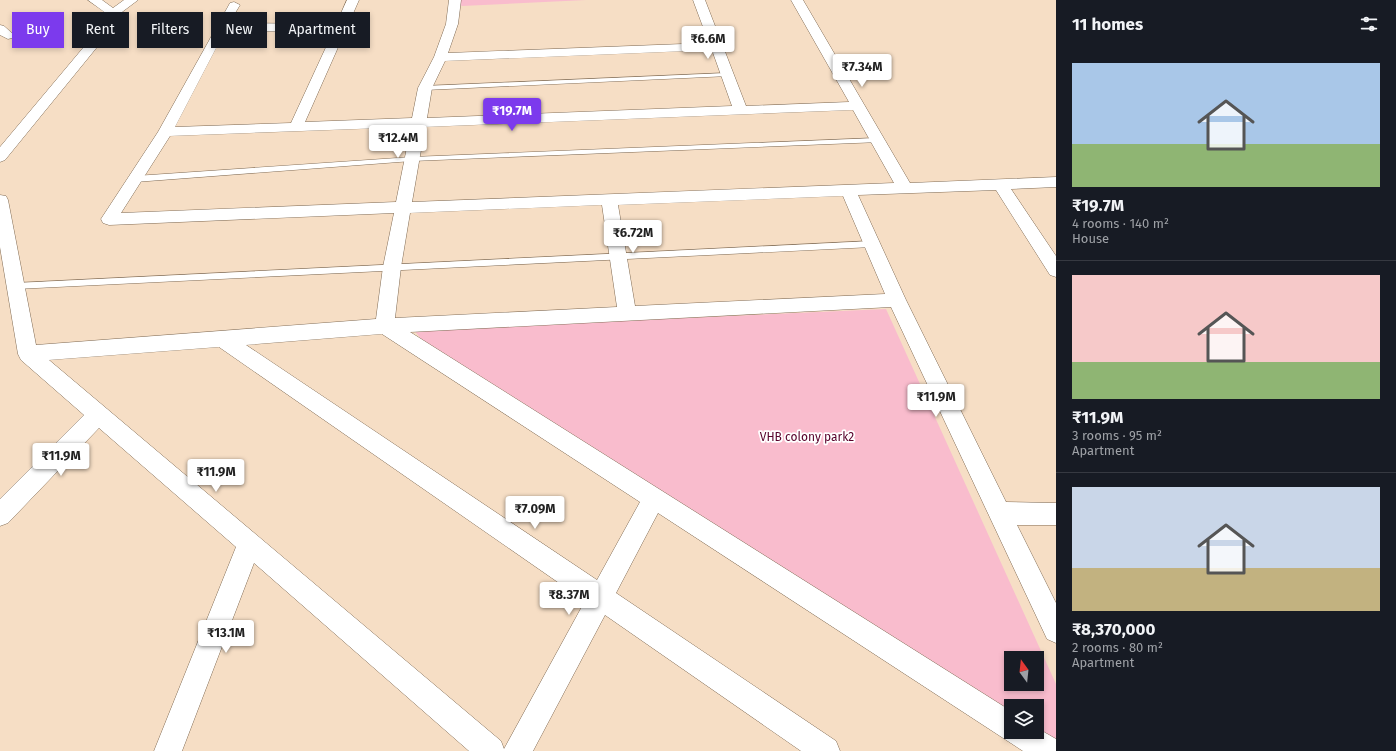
<!DOCTYPE html>
<meta charset="utf-8">
<style>
body{margin:0;font-family:"Fira Sans",sans-serif;background:#242831;color:#f1f3f6;height:100vh;display:flex;flex-direction:column;font-size:15px;white-space:nowrap}
*{box-sizing:border-box;margin:0}
p{font-size:13px;color:#9ea1a6}
.icon{flex:none;width:22px;height:22px;fill:none;stroke:currentColor;stroke-width:2;stroke-linecap:round;stroke-linejoin:round}
.map{position:relative;flex:1;overflow:hidden}
.sheet{display:flex;flex-direction:column;background:#171b24;width:340px}
.sheet>*{flex:none}
.banner{position:absolute;left:12px;top:12px;width:380px;height:36px;display:flex;gap:8px}
.needle{width:26px;rotate:345deg}
.fabs{position:absolute;left:1004px;top:651px;display:grid;gap:8px}
.fabs a{display:grid;place-items:center;width:40px;height:40px;border-radius:0px;background:#171b24;box-shadow:0 2px 6px #0003;font-size:20px}
.price{position:absolute;translate:-50% -34px;padding:0 9px;border-radius:4px;background:#fff;color:#222;font-size:13px;line-height:26px;filter:drop-shadow(0 1px 2px #0008)}
.price::after{content:'';position:absolute;left:50%;top:24px;width:12px;height:9px;margin-left:-6px;background:inherit;clip-path:polygon(0 0,100% 0,50% 100%)}
.price.on{background:#7c3aed;color:#fff}
ul{padding:0;list-style:none}
li{display:grid;align-content:center;gap:8px;height:212px;padding:0 16px}
li+li{border-top:1px solid #363941}
li span{display:grid;place-items:center;height:124px;border-radius:0px;color:#555}
li>.icon{margin-inline-start:auto}
span .icon{width:72px;height:72px;fill:#fffc;stroke-width:1}
li b{font-size:17px}
h2{display:flex;justify-content:space-between;align-items:center;height:48px;padding:0 16px;font-size:17px}
.chip{padding:0 14px;border-radius:0px;background:#171b24;box-shadow:0 2px 6px #0003;font-size:14px;line-height:36px}
.chip.on{background:#7c3aed;color:#fff}
main{display:flex;flex:1;min-height:0}
.map>svg:first-child{display:block}
.green{fill:#f9bccd;fill-rule:evenodd}
.lines{fill:none;stroke-linecap:round;stroke-linejoin:round}
.lane-casing{stroke:#806b54;stroke-width:1}
.street-casing{stroke:#806b54;stroke-width:1}
.lane{fill:#fff;fill-rule:evenodd}
.street{fill:#fff;fill-rule:evenodd}
.labels{text-anchor:middle;dominant-baseline:central;stroke-width:3.5;stroke-linejoin:round;paint-order:stroke}
.park-label{font-size:12px;fill:#57012a;stroke:#fff}
</style>
<main>
<div class="map">
<svg width="1056" height="751" viewBox="0 0 1056 751">
<rect width="100%" height="100%" fill="#f6dec5"/>
<path class="green" d="M456 0H586L462 6 455 2Z
M886 309 1056 684V742L1037 730V706H1011V714L421 339 414 330ZM1011 658H1037V684H1011Z"/>
<g class="lines">
<defs>
<path id="lane" d="M727 73 730 75 729 76 425 90 422 88 425 86Z
M877 138 881 140 880 142 412 161 135 182 131 179 135 176 412 157Z
M872 241 876 244 872 247 16 289 12 286 16 283Z"/>
<path id="street" d="M88 0H102L113 8 124 0H138L118 15 102 41 5 160 0 162V147L93 36 107 14Z
M347 0H359L305 122 412 118 418 88 434 57 446 24 449 0H461L458 24 448 53 709 43 693 0H705L746 106 849 102 791 0H803L910 183 1056 177V187L1011 189 1056 256V277L1050 275 996 190 858 195 906 300 1006 502 1056 503V525H1017L1056 603V643L1047 639 891 307 410 332 1011 711V732H1037V728L1056 739V751H1023L658 513 616 593 836 741 840 751H801L605 615 533 751H469L254 563 182 751H154L236 547 99 428 8 523 0 526V499L84 415 21 360 18 354 0 247V195L6 196 8 200 36 345 376 319 383 267 394 213 109 225 103 223 101 219 158 132 230 3 234 2 240 5 229 23 336 24ZM225 31 333 32 291 123 175 127ZM712 50 732 106 427 118 432 88 445 61ZM853 110 894 183 412 202 425 127ZM411 127 396 202 121 213 170 136ZM843 196 885 294 635 306 618 205ZM602 205 617 307 395 318 401 267 410 213ZM382 334 640 502 597 580 246 345ZM219 347 585 601 504 749 501 741 49 360Z
M0 25 4 26 14 35 12 38 8 39 0 35Z"/>
</defs>
<use href="#lane" class="lane-casing"/>
<use href="#street" class="street-casing"/>
<use href="#lane" class="lane"/>
<use href="#street" class="street"/>
</g>
<g class="labels">
<g class="park-label">
<text x="807" y="437">VHB colony park2</text>
</g>
</g>
</svg>
<div class="fabs">
<a><svg class="needle" viewBox="-14 -14 28 28"><path d="M0-13l5 13h-10z" fill="#e53935"/><path d="M0 13l5-13h-10z" fill="#9ea1a6"/></svg></a>
<a><svg class="icon" aria-label="layers" viewBox="0 0 24 24"><path d="M12 4l9 5-9 5-9-5zM3 14l9 5 9-5"/></svg></a>
</div>
<b class="price" style="left:708px;top:60px">₹6.6M</b>
<b class="price" style="left:862px;top:88px">₹7.34M</b>
<b class="price on" style="left:512px;top:132px">₹19.7M</b>
<b class="price" style="left:398px;top:159px">₹12.4M</b>
<b class="price" style="left:633px;top:254px">₹6.72M</b>
<b class="price" style="left:936px;top:418px">₹11.9M</b>
<b class="price" style="left:61px;top:477px">₹11.9M</b>
<b class="price" style="left:216px;top:493px">₹11.9M</b>
<b class="price" style="left:535px;top:530px">₹7.09M</b>
<b class="price" style="left:569px;top:616px">₹8.37M</b>
<b class="price" style="left:226px;top:654px">₹13.1M</b>
<div class="banner">
<a class="chip on">Buy</a>
<a class="chip">Rent</a>
<a class="chip">Filters</a>
<a class="chip">New</a>
<a class="chip">Apartment</a>
</div>
</div>
<section class="sheet">
<h2>11 homes<svg class="icon" aria-label="filters" viewBox="0 0 24 24"><path d="M4 7h16M4 17h16"/><circle cx="9" cy="7" r="2"/><circle cx="15" cy="17" r="2"/></svg></h2>
<ul>
<li><span style="background:linear-gradient(#a9c7e8 65%,#8fb573 0)"><svg class="icon" aria-label="home" viewBox="0 0 24 24"><path d="M3 11l9-7 9 7M6 9v11h12V9"/></svg></span><div><b>₹19.7M</b><p>4 rooms · 140 m²</p><p>House</p></div></li>
<li><span style="background:linear-gradient(#f6c9c9 70%,#8fb573 0)"><svg class="icon" aria-label="home" viewBox="0 0 24 24"><path d="M3 11l9-7 9 7M6 9v11h12V9"/></svg></span><div><b>₹11.9M</b><p>3 rooms · 95 m²</p><p>Apartment</p></div></li>
<li><span style="background:linear-gradient(#c9d6e8 65%,#c2b280 0)"><svg class="icon" aria-label="home" viewBox="0 0 24 24"><path d="M3 11l9-7 9 7M6 9v11h12V9"/></svg></span><div><b>₹8,370,000</b><p>2 rooms · 80 m²</p><p>Apartment</p></div></li>
</ul>
</section>
</main>
